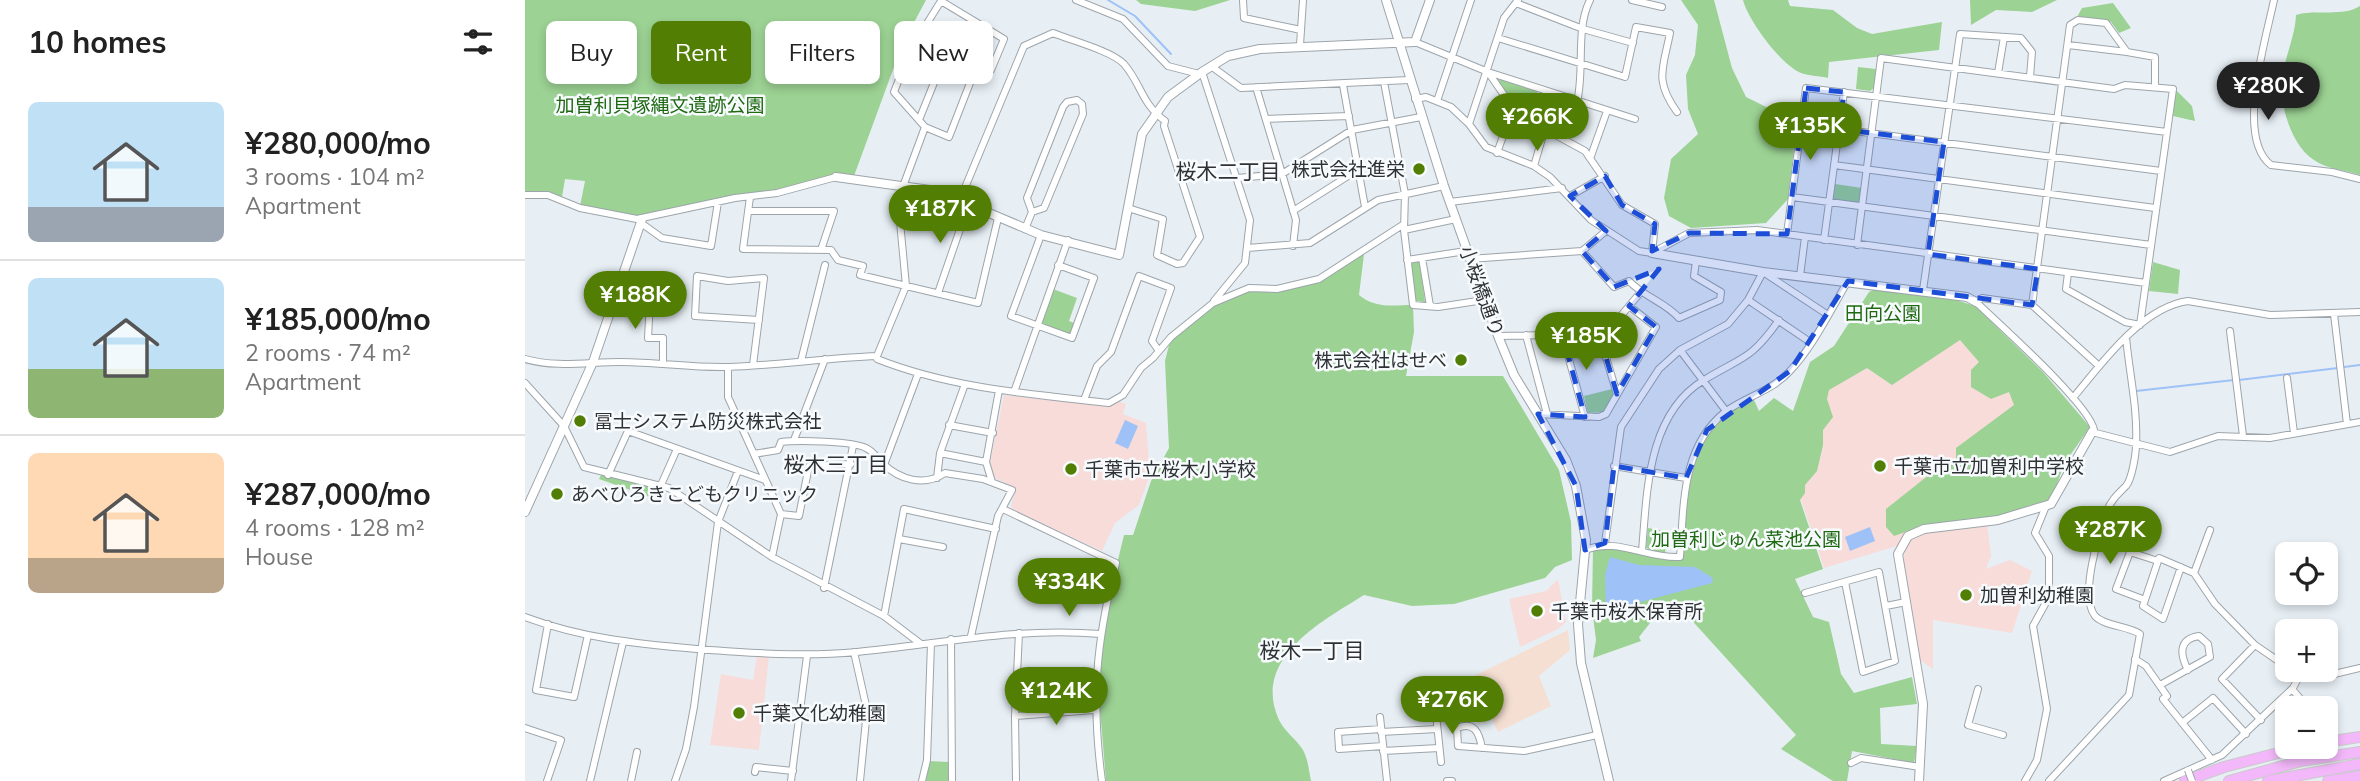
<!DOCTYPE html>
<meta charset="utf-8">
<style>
body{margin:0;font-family:Mulish,"Noto Sans JP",sans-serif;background:#f6f6f6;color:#222;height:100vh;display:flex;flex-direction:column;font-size:26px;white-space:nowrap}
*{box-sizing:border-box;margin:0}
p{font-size:23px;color:#767676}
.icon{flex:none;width:38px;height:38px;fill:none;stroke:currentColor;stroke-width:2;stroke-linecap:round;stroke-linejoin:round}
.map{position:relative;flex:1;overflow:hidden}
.drawer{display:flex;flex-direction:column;background:#fff;width:525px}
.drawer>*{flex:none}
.guide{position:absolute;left:21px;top:21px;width:665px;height:63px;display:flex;gap:14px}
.fabs{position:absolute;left:1750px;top:542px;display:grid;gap:14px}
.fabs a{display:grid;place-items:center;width:63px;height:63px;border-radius:10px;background:#fff;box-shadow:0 4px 10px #0003;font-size:35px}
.price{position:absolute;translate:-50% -60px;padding:0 16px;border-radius:24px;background:#517e03;color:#fff;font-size:23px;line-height:46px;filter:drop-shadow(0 2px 4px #0008)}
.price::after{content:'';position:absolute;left:50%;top:42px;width:21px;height:16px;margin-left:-10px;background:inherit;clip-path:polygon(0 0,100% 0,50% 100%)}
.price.selected{background:#222;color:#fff}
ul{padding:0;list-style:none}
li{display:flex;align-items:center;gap:21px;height:175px;padding:0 28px}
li+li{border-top:2px solid #e0e0e0}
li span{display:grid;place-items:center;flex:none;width:196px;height:140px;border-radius:10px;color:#555}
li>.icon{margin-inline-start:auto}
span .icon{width:84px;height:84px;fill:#fffc;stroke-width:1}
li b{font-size:30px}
h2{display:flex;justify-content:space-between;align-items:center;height:84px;padding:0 28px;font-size:30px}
.pill{padding:0 24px;border-radius:10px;background:#fff;box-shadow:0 4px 10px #0003;font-size:24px;line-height:63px}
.pill.selected{background:#517e03;color:#fff}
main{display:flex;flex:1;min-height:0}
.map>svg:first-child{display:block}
.industrial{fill:#f5dfd2}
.education{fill:#f7dcda}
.green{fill:#9cd293}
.water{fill:#9ec1f7}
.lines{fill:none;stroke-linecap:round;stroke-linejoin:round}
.stream{stroke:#9ec1f7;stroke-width:2}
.street-casing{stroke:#9da5ab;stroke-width:8}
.secondary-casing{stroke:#9da5ab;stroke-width:10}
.highway-casing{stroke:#c9caca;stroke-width:12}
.street{stroke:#fff;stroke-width:6}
.secondary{stroke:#fff;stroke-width:8}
.highway{stroke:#f3b8fa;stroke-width:10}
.street-bridge-casing{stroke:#9da5ab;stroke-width:8;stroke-linecap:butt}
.street-bridge{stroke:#fff;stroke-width:6}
.marked{fill:#1d4ed8;fill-opacity:0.2;stroke:#1d4ed8;stroke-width:5;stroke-dasharray:14 9;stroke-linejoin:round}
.poi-dot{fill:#517e03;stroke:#f8fbfe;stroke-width:2.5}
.labels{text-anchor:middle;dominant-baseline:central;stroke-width:5;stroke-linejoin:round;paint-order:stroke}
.park-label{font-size:19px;fill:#1f6912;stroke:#f8fbfe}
.poi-label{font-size:19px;fill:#2f3235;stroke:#f8fbfe;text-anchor:start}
.street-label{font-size:19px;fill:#2f3235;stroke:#f8fbfe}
.neighbourhood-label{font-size:21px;fill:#2f3235;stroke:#f8fbfe}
</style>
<main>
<section class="drawer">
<h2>10 homes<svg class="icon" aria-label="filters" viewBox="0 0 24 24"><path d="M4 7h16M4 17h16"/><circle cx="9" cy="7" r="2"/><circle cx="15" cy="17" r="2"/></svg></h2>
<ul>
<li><span style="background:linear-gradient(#bfe0f5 75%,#9aa5b1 0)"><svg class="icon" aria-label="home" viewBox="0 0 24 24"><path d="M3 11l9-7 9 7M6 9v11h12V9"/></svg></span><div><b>¥280,000/mo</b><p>3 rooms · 104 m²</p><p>Apartment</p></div></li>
<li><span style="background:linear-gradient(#bfe0f5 65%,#8fb573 0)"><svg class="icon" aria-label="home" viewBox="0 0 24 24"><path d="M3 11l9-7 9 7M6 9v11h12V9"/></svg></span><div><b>¥185,000/mo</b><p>2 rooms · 74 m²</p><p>Apartment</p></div></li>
<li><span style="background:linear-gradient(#ffd9b3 75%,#b9a48a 0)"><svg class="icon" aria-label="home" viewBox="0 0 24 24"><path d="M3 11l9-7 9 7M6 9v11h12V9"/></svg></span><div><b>¥287,000/mo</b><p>4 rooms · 128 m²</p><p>House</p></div></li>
</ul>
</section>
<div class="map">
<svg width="1835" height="781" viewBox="0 0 1835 781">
<rect width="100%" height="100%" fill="#e7eff5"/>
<path class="industrial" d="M1043 630 1045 650 1014 676 1026 706 973 732 963 711 947 710 945 678Z"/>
<path class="education" d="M1437 325 1503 412 1388 519 1375 545 1299 568 1272 488 1302 382Z
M479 395 583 406 593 401 601 404 598 414 621 423 625 475 614 505 590 523 577 551 489 511 486 506 491 488 470 478 465 463Z
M1462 524 1466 556 1461 569 1485 560 1507 571 1487 633 1408 620V669L1395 660 1378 561 1382 544 1387 536 1417 528Z
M1033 579 1041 622 1033 629 995 647 984 599 1021 591Z
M232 655 244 656 234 750 185 745 196 674 228 680Z"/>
<path class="green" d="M0 0H401L377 45 329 176 114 217 55 206 60 181 40 179 37 197 24 193 0 192Z
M611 0H705L670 11 616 4Z
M1156 0H1189L1207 68 1221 97 1272 122 1263 199 1241 223 1166 228 1144 216 1139 198 1146 159 1173 134 1163 109 1161 75 1170 55 1173 25Z
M1218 0H1263L1265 6 1308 10 1332 28 1347 34 1417 22 1414 50 1304 62 1303 78C1295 76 1284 76 1276 73 1256 65 1223 20 1218 0Z
M1445 0H1532L1507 12 1471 10 1446 25Z
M1588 3 1606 28 1594 33 1586 22 1552 17 1557 8Z
M1835 6V175C1821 170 1801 169 1789 160 1766 145 1754 104 1757 78 1760 56 1770 37 1771 15 1790 9 1819 17 1835 6Z
M1333 67 1351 69 1349 88 1345 91 1331 89Z
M976 79 1013 91 1009 101 1000 98 995 113 973 81Z
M1651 90 1667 106 1670 121 1648 116Z
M1310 184 1337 188 1335 201 1331 204 1310 201 1307 197Z
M840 246 834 295C851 309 868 305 888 305L889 332 881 376H978L1034 470 1046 522 1047 560 1030 567 1020 578 929 604 887 606 839 595C797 621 726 659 754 720 760 732 771 739 778 750 783 759 784 771 786 781H581L572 673 584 597 599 535H608L626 481 644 448 640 361 646 337 688 303 724 288 752 289 794 279Z
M892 261 895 263 900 302 890 301 884 264Z
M1628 262 1655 270 1653 294 1624 291Z
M528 289 552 298 544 321 549 323 545 334 515 323Z
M1350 289 1431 300 1450 306 1518 372 1565 427 1539 464 1528 496 1515 506 1474 516 1397 526 1369 536 1361 527V509L1400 478 1431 461V448L1489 405 1484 392 1466 399 1446 387V370L1454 362 1435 340 1367 385 1342 368 1304 390 1302 399 1308 417 1298 430V445L1292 471 1280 485V493L1275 500 1298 569 1270 579 1288 617 1304 622 1316 674 1329 693 1387 677 1392 704 1355 708 1356 744 1392 746 1389 763 1327 751 1322 781H1308L1256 749 1271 735 1161 614 1129 618 1114 637 1116 641 1068 658 1071 640 1067 608 1068 548 1079 545 1157 559C1161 512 1159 442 1204 412 1211 407 1221 403 1229 400L1234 411 1249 398 1268 411 1285 362 1309 346 1344 292Z
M1087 389 1089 396 1079 412 1063 413 1059 396Z
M76 475 136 487 131 499 74 479Z
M1123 528 1142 531 1140 555 1121 548Z
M403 761 424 762V781H399Z"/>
<path class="water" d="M600 420 613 426 603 449 590 443Z
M1345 527 1350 541 1325 551 1320 537Z
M1085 557 1114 565 1170 567 1188 578 1187 583 1081 611 1080 575Z"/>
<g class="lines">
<path class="stream" d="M583 0 610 16 646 54
M1819 367 1835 365
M1714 380 1813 368
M1611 391 1709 380"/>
<defs>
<path id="street" d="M551 0 598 19 643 66 674 74
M718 0 719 18 776 30
M1107 0 1137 7
M1749 0C1741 39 1710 138 1746 165L1807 172 1835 179
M991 3 1058 29 1108 43
M397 32 452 65 466 70 479 39 416 1 386 49 369 92 400 127 424 137 452 65
M973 38 1100 77 1111 27 1145 33C1138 69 1129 80 1152 112
M890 42 963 72 1110 119
M775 45 778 0
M1543 45 1602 52
M686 66 716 88 884 80
M677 72 725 220 720 263 689 301
M963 72 992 114 1060 151 1097 205 1130 224 1127 253
M1473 73 1479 37
M859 82 880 194 879 230 888 305 913 307 959 300
M818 85 840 207
M731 87 771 220 768 246
M890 99 901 97 926 107 944 124 961 147 1009 166 1025 177 1066 220 1114 251 1127 253 1164 233 1232 230 1621 283
M912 101 946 0
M1052 102C1060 69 1050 30 1065 0
M741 119 824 116
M394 120 423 48
M944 124 979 18 993 0
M1314 129 1636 171
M972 153 988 108
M1066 156 1082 111
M1309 165 1630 208
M1009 166 1030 94
M712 178 757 174 827 130 896 117
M0 195H23L55 208 112 219 210 198 252 193 311 177
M1045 196 1080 176
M225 197 218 249 306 250 313 260 338 266 335 275 453 303 473 218
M1267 197 1626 245
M434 202 499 46 528 33C545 40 587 51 599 64 617 85 616 103 640 121L639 126 675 237 658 263 652 264 632 255 638 219 603 208
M925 202 1037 188
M223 211H309L296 250
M768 211 834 169
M116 223 137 238 186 246 193 202
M500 229 507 212 502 198 538 107 542 102 552 100 557 104 558 114 519 208 507 212
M879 230 931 219
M1262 234 1281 88 1642 132
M516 235 486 316 547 338 569 278 533 265
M1299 240 1319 92
M1332 245 1356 58 1589 89 1600 85 1648 89 1615 325
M722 248 785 243 853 200 919 186
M1057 251 1081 231
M897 258 905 306
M944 259 1057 251 1089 287 1104 281C1119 297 1140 302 1154 318L1195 300 1196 292 1169 276 1171 261
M882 260 941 251
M1543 273 1541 289 1600 322 1615 325
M1275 276 1280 237
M1398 290 1435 34 1496 38 1507 52 1505 77
M413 293 443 206
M91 294 125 300 123 338H138V364
M1223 300 1285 342
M1507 305 1545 25 1553 20 1581 23 1602 52 1630 57V87
M1809 314 1822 424
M1705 331 1718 436
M1037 334 1060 417
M1074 334 1092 394
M1001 335 1022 414
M973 336 1074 334 1084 330 1115 293
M1155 350 1201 411
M352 356 381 286 373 200 400 127
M0 359C31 368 63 362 96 362 132 362 167 368 203 367 253 365 303 358 352 356V359C425 388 505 394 584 403L598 395 616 368 628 358 646 337 688 303 724 288 752 289 794 279 879 224
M276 361 300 265
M228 365 239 278 203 281 172 276 170 316 234 320
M203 367V397L256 514 247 557
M1762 378 1769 433
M0 383 39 426 59 467 144 488 247 557 359 616 396 644
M489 392 543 240
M1548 398C1576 364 1617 307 1663 301L1745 315 1835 312
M559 400 572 366 586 352 614 276 646 288 627 341 634 351
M1013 414 1074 417 1081 414 1131 327 1104 306
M424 425 468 433
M1569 430C1565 405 1474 324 1451 302L1457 298 1507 305 1574 366
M1567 432 1645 452 1693 436 1745 438 1835 422
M269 440 300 359
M415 453 461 462
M229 454 253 450 256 442C272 440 328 441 341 448 348 451 352 458 357 463 375 480 399 487 420 473L458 479 487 490 473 516 446 636
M359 465 393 374
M1089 466 1161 478
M83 475 103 431 240 480
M412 478 415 453 440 384
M467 482 461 462 474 390
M136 485 152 449
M478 509 591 563C571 643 566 699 577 781
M256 514 274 516 284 466 326 464
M374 539 418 547
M1080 543 1096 427 1134 369 1155 350 1203 324 1223 300 1238 272 1303 315
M1060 550C1092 537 1122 559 1155 557 1159 506 1156 447 1200 412 1220 397 1245 392 1264 372 1288 347 1305 311 1323 281
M1117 551C1122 493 1122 414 1179 380 1218 356 1225 361 1254 320
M1656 567 1638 619 1618 606 1634 558 1669 573 1690 604 1730 645 1762 667
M1669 573 1685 530
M299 588 328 446
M1280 593 1354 572 1370 661 1338 672 1320 582
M1620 600 1591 589 1605 552 1633 561
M1361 606 1381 602
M359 616 379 509 471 529
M0 617C56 638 113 644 172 649 226 653 278 657 332 652 415 644 490 627 576 634
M23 624 11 690 49 697 63 635
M426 639 427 781
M1730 645 1697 679 1736 720
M329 652 342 710 335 781
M1610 659 1621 666 1642 696 1638 699 1687 760
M1770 670 1805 675 1835 668
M1635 685 1685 657 1683 644 1674 636C1653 639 1655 655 1663 670
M1453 689 1443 725 1478 735
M1767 689 1784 709
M911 714 916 762
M490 716 569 710
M855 717 862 781
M1657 723 1688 698 1721 734
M0 728 36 740 22 781
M856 729 813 732 814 749 858 746
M856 732 912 729
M957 748C954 732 949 721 932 728L933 746 999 751 1072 735
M858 751 914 748
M1326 763 1336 758 1395 767
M230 772 231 767 268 771
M65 781 98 642
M106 781 112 752
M150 781 161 749 169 707 193 522 213 471
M266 781 282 656
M397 781 402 760 406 643
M491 781 490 716 494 633
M922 781H927
M1500 781 1512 760 1522 709 1508 626 1524 597V556L1510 533 1521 506
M1524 781 1604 695 1615 634C1603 626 1579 626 1570 616 1554 596 1574 533 1582 511 1586 500 1593 494 1601 486 1607 479 1611 454 1611 444 1613 410 1604 371 1601 337
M1639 781 1697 755 1768 688 1777 671"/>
<path id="secondary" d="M861 0 919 186 973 336 989 375 1041 460 1051 486 1061 540 1053 624 1056 663 1084 781
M311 177 412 191 516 235 594 255 617 134 643 97 677 72 703 56 735 49 890 42 905 0
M1127 253 1238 272 1442 297 1451 302
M0 512 68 362 117 219
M1394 781 1398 704 1373 554 1383 536 1399 529 1473 520 1526 504 1567 432"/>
<path id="highway" d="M1801 742 1835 737
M1660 781 1699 767 1776 747
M1704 781 1776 761 1835 752
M1743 781 1835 764
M1803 781 1835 776"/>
</defs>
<use href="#street" class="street-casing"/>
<use href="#secondary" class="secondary-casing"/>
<use href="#highway" class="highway-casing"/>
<use href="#street" class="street"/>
<use href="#secondary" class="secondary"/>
<use href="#highway" class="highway"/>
<defs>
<path id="street-bridge" d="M1663 770 1667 781"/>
</defs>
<use href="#street-bridge" class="street-bridge-casing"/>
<use href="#street-bridge" class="street-bridge"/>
</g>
<path class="marked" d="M1281 88 1319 92 1314 129 1419 142 1403 254 1513 269 1507 305 1323 281 1265 371 1182 430 1161 478 1089 466 1080 543 1060 550 1051 486 1013 414 1060 417 1037 334H1074L1092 394 1131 327 1104 306 1134 269 1089 287 1057 251 1081 231 1045 196 1080 176 1097 205 1130 224 1127 251 1164 233 1262 234Z"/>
<g class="poi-dot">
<circle cx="894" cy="169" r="7"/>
<circle cx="936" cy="360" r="7"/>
<circle cx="55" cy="421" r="7"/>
<circle cx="1355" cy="466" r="7"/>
<circle cx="546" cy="469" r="7"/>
<circle cx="32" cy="494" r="7"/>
<circle cx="1441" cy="595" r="7"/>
<circle cx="1012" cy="611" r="7"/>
<circle cx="214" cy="713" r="7"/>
</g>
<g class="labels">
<g class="park-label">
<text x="135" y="105">加曽利貝塚縄文遺跡公園</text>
<text x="1358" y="313">田向公園</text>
<text x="1221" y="539">加曽利じゅん菜池公園</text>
</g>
<g class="poi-label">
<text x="880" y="169" text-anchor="end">株式会社進栄</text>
<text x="922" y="360" text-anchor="end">株式会社はせべ</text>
<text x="69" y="421">冨士システム防災株式会社</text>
<text x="1369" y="466">千葉市立加曽利中学校</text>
<text x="560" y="469">千葉市立桜木小学校</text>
<text x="46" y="494">あべひろきこどもクリニック</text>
<text x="1455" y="595">加曽利幼稚園</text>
<text x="1026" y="611">千葉市桜木保育所</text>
<text x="228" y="713">千葉文化幼稚園</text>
</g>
<g class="street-label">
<text transform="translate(957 291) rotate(70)">小桜橋通り</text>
</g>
<g class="neighbourhood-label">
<text x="703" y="171">桜木二丁目</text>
<text x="311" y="464">桜木三丁目</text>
<text x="787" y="650">桜木一丁目</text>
</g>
</g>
</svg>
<div class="fabs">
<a><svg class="icon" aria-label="locate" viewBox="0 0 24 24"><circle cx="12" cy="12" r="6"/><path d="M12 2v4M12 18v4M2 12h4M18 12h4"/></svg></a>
<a>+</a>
<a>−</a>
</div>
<b class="price selected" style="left:1743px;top:122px">¥280K</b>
<b class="price" style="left:1012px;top:153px">¥266K</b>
<b class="price" style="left:1285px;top:162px">¥135K</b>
<b class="price" style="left:415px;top:245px">¥187K</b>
<b class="price" style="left:110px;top:331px">¥188K</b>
<b class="price" style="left:1061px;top:372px">¥185K</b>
<b class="price" style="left:1585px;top:566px">¥287K</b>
<b class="price" style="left:544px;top:618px">¥334K</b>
<b class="price" style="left:531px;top:727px">¥124K</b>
<b class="price" style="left:927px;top:736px">¥276K</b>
<div class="guide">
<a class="pill">Buy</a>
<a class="pill selected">Rent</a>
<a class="pill">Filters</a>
<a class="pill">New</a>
</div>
</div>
</main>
